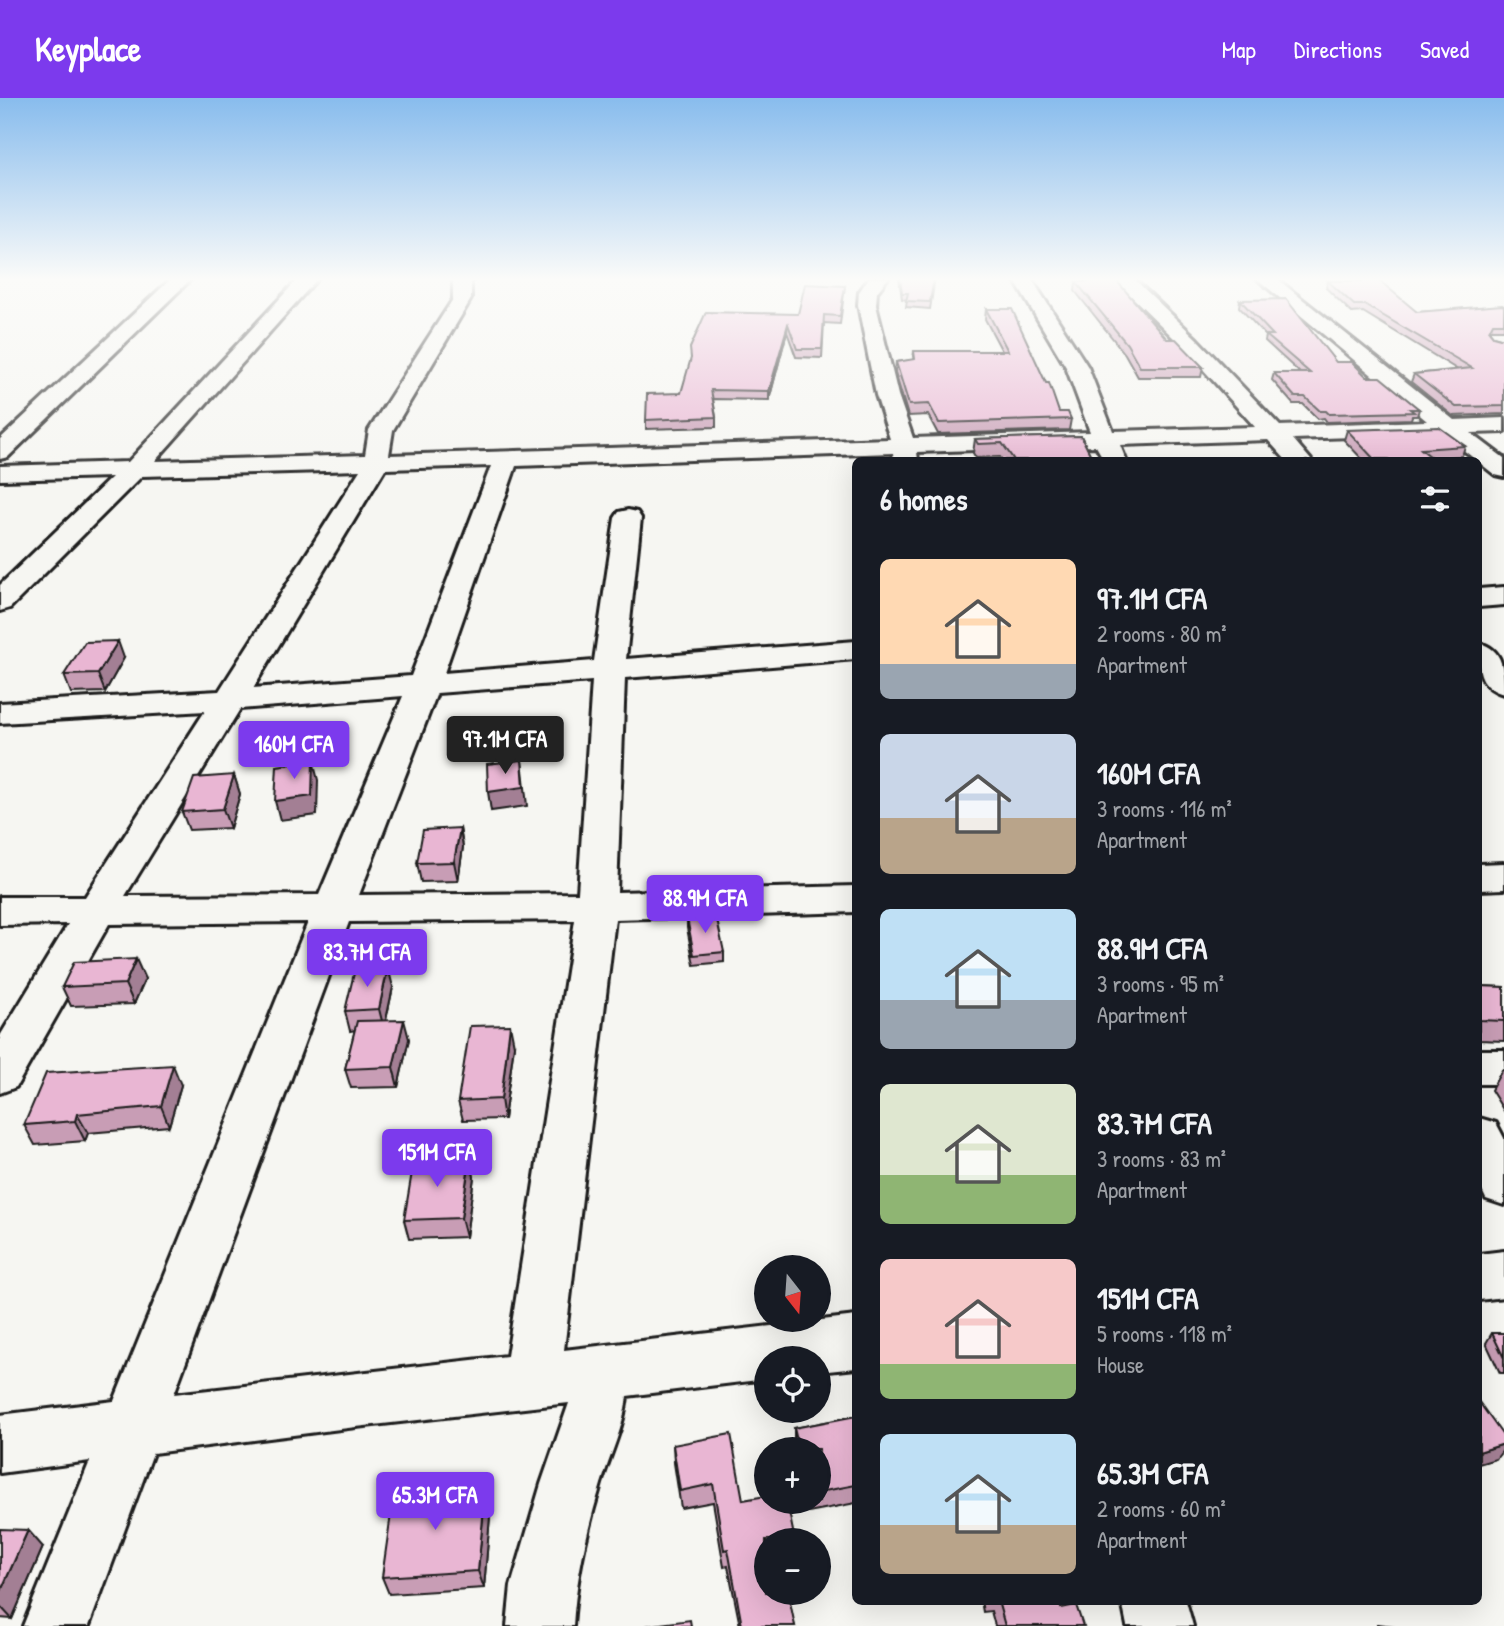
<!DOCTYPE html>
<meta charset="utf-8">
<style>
body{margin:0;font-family:"Patrick Hand",sans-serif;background:#20242c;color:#f1f3f6;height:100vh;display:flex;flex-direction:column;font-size:26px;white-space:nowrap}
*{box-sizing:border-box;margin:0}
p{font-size:23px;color:#9ea1a6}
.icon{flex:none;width:38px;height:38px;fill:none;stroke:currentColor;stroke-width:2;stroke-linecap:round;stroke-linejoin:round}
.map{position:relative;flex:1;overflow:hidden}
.sheet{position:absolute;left:852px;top:359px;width:630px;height:1148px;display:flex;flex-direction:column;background:#171b24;border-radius:10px;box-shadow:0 7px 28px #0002}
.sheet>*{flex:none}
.needle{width:46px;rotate:163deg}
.fabs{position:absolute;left:754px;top:1157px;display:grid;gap:14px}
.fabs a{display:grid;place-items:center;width:77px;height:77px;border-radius:50%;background:#171b24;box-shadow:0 7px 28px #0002;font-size:35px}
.price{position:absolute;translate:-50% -60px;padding:0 16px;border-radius:7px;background:#7c3aed;color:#fff;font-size:23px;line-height:46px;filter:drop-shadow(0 2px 4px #0008)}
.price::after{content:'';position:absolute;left:50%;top:42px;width:21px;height:16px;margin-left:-10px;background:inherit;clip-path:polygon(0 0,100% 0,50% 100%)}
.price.active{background:#222;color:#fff}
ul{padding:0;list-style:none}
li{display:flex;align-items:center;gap:21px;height:175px;padding:0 28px}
li span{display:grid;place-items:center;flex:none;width:196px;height:140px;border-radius:10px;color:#555}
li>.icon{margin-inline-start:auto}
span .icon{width:84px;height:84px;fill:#fffc;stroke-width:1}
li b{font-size:30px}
h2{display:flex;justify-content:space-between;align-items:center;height:84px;padding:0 28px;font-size:30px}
header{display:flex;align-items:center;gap:42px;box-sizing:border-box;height:98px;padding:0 35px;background:#7c3aed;color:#fff}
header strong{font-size:33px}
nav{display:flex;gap:38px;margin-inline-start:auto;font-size:24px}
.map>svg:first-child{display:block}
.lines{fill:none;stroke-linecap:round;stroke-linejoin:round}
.minor-casing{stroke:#1c1c1c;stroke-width:6}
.minor{fill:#f6f6f2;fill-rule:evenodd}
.wall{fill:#c89db5;stroke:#1c1c1c;stroke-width:2}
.shaded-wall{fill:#a37f94;stroke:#1c1c1c;stroke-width:2}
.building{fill:#e9b6d3;stroke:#1c1c1c;stroke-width:2}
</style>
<header>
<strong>Keyplace</strong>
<nav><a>Map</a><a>Directions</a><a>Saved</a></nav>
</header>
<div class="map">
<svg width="1504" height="1528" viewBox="0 0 1504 1528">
<rect width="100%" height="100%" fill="#f6f6f2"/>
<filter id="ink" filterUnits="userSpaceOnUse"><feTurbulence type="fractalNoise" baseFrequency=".0143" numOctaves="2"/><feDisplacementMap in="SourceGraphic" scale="14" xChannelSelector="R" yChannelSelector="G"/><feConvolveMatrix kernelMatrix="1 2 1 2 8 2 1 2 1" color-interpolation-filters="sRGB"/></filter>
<g filter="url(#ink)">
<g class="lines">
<defs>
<path id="minor" d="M172 180H192L8 359 0 361V341Z
M299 180H318L155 363 365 357 369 332 453 201V180H471V201L393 332 389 357 890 341 876 297 858 207 859 194 869 180H888L877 194 876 207 898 297 913 340 1090 334 1066 269 1013 180H1031L1088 269 1113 333 1255 329 1183 249 1113 180H1133L1197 241 1280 328 1427 323 1256 180H1276L1454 322 1504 320V334L1471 335 1504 360V379L1495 377 1443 336 1293 341 1311 362H1286L1268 342 1120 347 1126 362H1104L1096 348 917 354 918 362H894L893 355 516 368 444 575 594 563 615 420 619 414 628 412 637 414 641 420 626 561 856 543V561L625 580 617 794 856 788V814L615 821 564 1252 856 1218V1270L819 1274V1260H766V1281L627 1298C624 1329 610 1356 601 1386 587 1432 576 1480 573 1528H507L511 1488 541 1386 569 1305 356 1329 153 1355 89 1528H23L90 1363 0 1375V1317L114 1303 308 824 109 826 16 989 0 995V938L68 826 0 827V799H85L205 613 0 625V605L219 593 360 372 142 378 10 510 0 513V487L112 379 0 382V368L128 364ZM491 368 411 578 253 590 385 371ZM592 583 578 795 359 797 437 595ZM403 598 319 797 125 798 240 611ZM575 822 507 1258 174 1296 349 824Z
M1504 489V507L1479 509V491Z
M1479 545C1504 551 1504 573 1504 596 1477 589 1478 568 1479 545Z
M1504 765V791L1479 792V766Z
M1479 952H1504V986H1479Z
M1479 1020 1496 1025 1504 1040V1107L1486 1101 1479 1086Z
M1504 1153V1199L1479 1202V1156Z
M1122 1503H1186L1193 1528H1127Z"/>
</defs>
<use href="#minor" class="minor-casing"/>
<use href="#minor" class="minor"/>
</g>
<path class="wall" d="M899 180H935L930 211 906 209 907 202 902 201Z
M1328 183 1417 214 1504 208V232H1490V234L1493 238 1504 241V316L1453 318 1411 284 1414 276 1458 272 1363 214 1352 215 1326 190Z
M1076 184 1167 241 1203 269 1201 279H1138L1125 256 1075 193Z
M845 188 840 226 824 225 822 260 796 259 787 234 769 302 713 301 716 319V329L646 331V322L681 295 798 216Z
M1240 202 1336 264 1367 279 1419 311 1417 318H1412L1411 321 1327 324 1324 320 1318 321 1303 306H1293L1272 282 1274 275H1300L1265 243 1266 238 1239 209Z
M986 211 1059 314 1071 321 1069 332 938 336 928 317 908 318 895 274 896 264 913 262 914 253H1002L985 221Z
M1347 332 1465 348 1462 358 1432 360 1435 362H1363L1344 342Z
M1081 338 1093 362H1002L1000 359 976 360 973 355 975 341Z
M124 560 105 594 71 595 64 577Z
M234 677 240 696 230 730 189 732 182 714Z
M460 730 463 749 458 783 421 784 417 765Z
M687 820 724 854V864L694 867 687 830Z
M145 881 134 906 71 908 62 889Z
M1479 888 1504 889V943L1479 942Z
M393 889 386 922 409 941 398 989 351 990 345 971 355 932 350 933 345 913Z
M514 947 504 1021 463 1022 458 1003Z
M1502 972H1504V1013L1491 992Z
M181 987 169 1028 88 1035 85 1043 35 1047 24 1027Z
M470 1060 474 1079 466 1139 409 1141 404 1122Z
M1492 1235H1504V1275H1500L1486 1245Z
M856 1318V1405L808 1414 806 1404H819V1351H794V1330Z
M673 1347 743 1402 794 1438V1442H766L795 1528H740L728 1468 724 1469 713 1404 681 1410 674 1365Z
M486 1388 491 1406 484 1490 389 1496 382 1479Z
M0 1431 43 1449 12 1521 0 1520Z
M981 1503H1059L1061 1510 1083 1528H995L991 1513 983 1514Z"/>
<path class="shaded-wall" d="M788 226 787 234 769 302V293Z
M118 543 124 560 105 594 98 576Z
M522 662 527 708 491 713 488 694Z
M313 663 318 682 317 717 280 722 275 703Z
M234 677 240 696 230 730 223 711Z
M460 730 463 749 458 783 454 764Z
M136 861 145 881 134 906 125 886Z
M388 869 393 889 384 931 379 911Z
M404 922 409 941 398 989 393 969Z
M510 927 514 947 504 1021 501 1001Z
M173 967 181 987 169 1028 161 1008Z
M77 1016 88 1035 85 1043 75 1023Z
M470 1060 474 1079 466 1139 461 1120Z
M1504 1346V1351L1496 1361 1479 1366V1354Z
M486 1388 491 1406 484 1490 478 1473Z
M28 1432 43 1449 12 1521 0 1508V1495Z"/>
<path class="building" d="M900 180H934L930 204 906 203 908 195H902Z
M1116 182 1167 241H1176L1203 269H1140L1127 246 1076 184Z
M1328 183H1380L1417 214 1502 207 1504 208V225H1493L1489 233 1493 238 1504 241V308L1456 309 1414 276 1472 270 1365 207H1354Z
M805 186 845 188 840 218 824 217 822 251H797L788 226 769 293 711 292 716 319 646 322 647 296 681 295 691 260 690 250 706 214 798 216Z
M1286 201 1336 264H1352L1367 279H1380L1419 311H1410L1414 314 1329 316 1326 313H1320L1305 299H1295L1274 275H1310L1266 237H1273L1240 202Z
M986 211H1012L1046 285H1049L1059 314H1068L1071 321 939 325 929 306 909 307 896 264 915 261 914 253H1008Z
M1439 329 1465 348 1421 351 1435 362H1389L1388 361H1374L1347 332Z
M1081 338 1093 362H1014L1002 345 978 346 975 341Z
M118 543 98 576 64 577 85 544Z
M522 662 524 689 488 694 487 666Z
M313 663 312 698 275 703 277 668Z
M234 677 223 711 182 714 194 680Z
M460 730 454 764 417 765 423 732Z
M716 817 724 854 694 857 687 820Z
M136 861 125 886 62 889 74 864Z
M388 869 379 911 345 913 355 871Z
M1479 888 1504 889V923L1479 922Z
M404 922 393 969 345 971 357 923Z
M510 927 501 1001 458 1003 470 928Z
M173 967 161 1008 77 1016 75 1023 24 1027 46 975Z
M470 1060 461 1120 404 1122 414 1062Z
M1492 1235H1504V1260Z
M1479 1304 1504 1339V1346L1479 1354Z
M856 1318V1387L819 1394V1351H799L794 1330Z
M731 1336 743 1402 766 1398V1404H787L794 1438 777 1442H766V1494H788L795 1528H742L728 1451 724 1452 713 1386 680 1393 673 1347Z
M486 1388 478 1473 382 1479 394 1395Z
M0 1431 28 1432 0 1495Z
M998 1503H1059L1061 1510 1076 1507 1083 1528H1005Z
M690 1522 691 1528H645Z
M1377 1526 1394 1528H1377Z"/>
</g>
<linearGradient id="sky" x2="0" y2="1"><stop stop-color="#88bced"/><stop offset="0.46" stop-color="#fbfbf9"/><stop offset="1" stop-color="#fbfbf9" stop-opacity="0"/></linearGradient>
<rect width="1504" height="394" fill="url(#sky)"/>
</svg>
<div class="fabs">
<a><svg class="needle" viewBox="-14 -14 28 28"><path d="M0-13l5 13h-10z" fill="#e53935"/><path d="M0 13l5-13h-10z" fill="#9ea1a6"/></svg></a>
<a><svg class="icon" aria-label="locate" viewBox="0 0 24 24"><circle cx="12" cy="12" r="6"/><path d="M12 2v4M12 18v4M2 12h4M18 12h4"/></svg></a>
<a>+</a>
<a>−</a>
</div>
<b class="price active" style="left:505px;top:678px">97.1M CFA</b>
<b class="price" style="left:294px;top:683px">160M CFA</b>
<b class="price" style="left:705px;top:837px">88.9M CFA</b>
<b class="price" style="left:367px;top:891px">83.7M CFA</b>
<b class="price" style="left:437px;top:1091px">151M CFA</b>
<b class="price" style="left:435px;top:1434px">65.3M CFA</b>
<section class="sheet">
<h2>6 homes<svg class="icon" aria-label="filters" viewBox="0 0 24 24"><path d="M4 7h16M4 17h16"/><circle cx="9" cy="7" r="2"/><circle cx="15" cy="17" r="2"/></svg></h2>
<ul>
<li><span style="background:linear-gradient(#ffd9b3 75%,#9aa5b1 0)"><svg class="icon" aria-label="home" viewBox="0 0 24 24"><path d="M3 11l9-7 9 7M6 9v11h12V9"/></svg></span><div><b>97.1M CFA</b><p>2 rooms · 80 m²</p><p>Apartment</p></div></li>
<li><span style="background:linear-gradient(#c9d6e8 60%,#b9a48a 0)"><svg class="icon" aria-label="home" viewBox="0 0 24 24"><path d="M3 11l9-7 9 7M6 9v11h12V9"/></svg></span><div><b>160M CFA</b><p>3 rooms · 116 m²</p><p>Apartment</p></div></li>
<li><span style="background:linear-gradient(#bfe0f5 65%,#9aa5b1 0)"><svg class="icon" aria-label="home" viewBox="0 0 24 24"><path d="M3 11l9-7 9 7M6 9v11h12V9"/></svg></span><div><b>88.9M CFA</b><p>3 rooms · 95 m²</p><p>Apartment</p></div></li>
<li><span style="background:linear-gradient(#dfe7d0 65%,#8fb573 0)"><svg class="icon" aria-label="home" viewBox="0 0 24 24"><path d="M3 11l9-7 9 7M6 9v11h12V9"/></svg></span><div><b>83.7M CFA</b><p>3 rooms · 83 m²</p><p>Apartment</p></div></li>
<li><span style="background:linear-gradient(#f6c9c9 75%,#8fb573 0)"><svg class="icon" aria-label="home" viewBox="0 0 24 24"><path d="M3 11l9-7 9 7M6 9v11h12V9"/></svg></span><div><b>151M CFA</b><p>5 rooms · 118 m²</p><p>House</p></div></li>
<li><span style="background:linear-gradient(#bfe0f5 65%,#b9a48a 0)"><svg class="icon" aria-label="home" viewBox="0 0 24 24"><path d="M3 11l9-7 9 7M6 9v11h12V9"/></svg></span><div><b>65.3M CFA</b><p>2 rooms · 60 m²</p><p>Apartment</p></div></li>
</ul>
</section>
</div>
